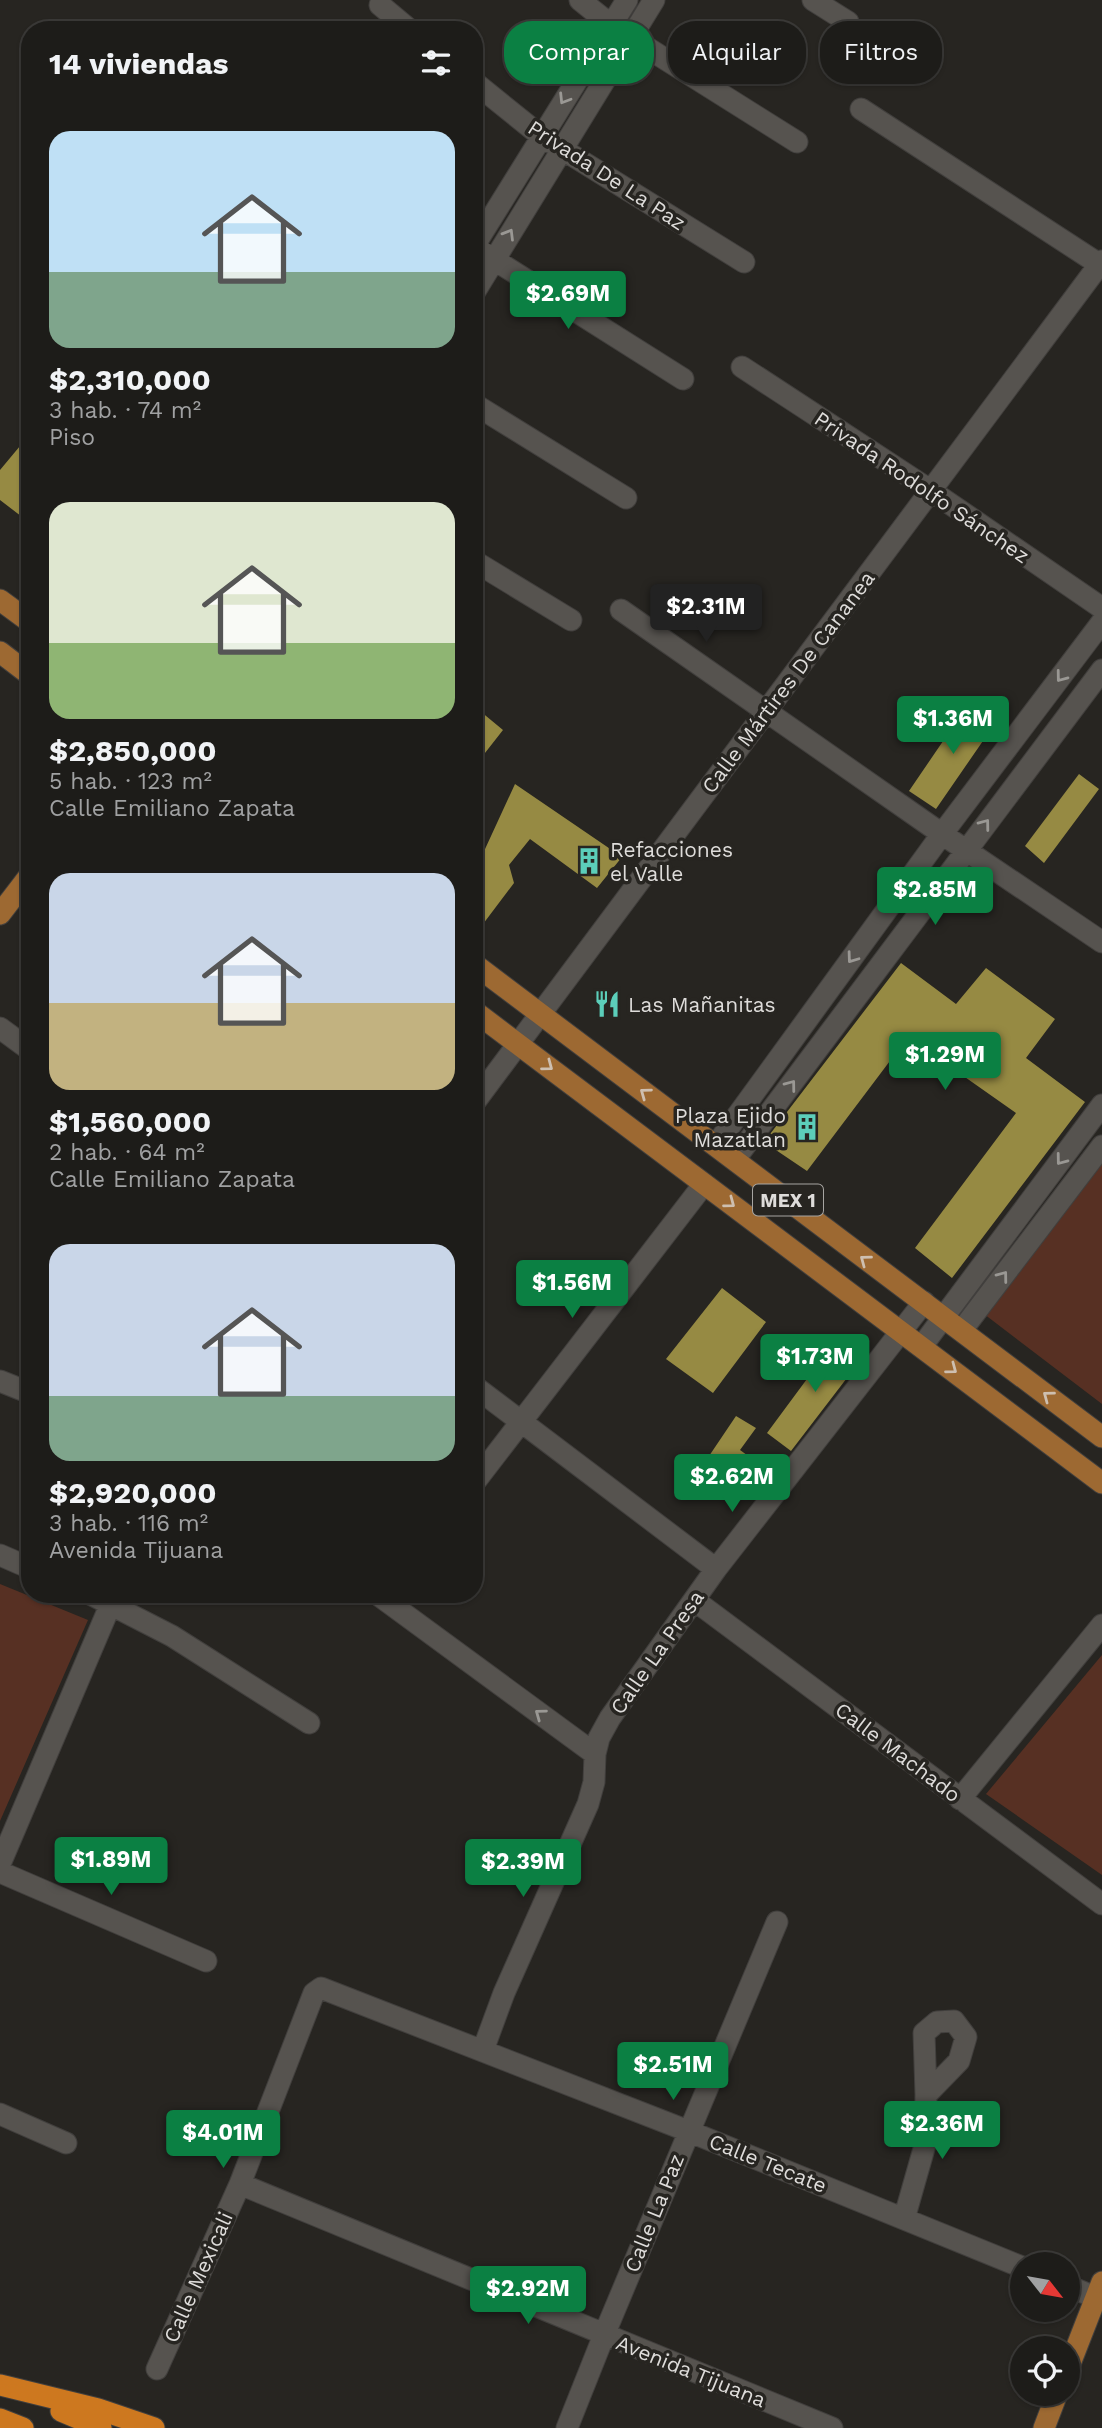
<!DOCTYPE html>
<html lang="es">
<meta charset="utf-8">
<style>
body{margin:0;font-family:"Work Sans",sans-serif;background:#252522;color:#f1f3f6;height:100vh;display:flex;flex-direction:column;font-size:26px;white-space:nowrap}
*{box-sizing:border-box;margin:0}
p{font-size:23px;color:#a0a1a2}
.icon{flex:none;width:38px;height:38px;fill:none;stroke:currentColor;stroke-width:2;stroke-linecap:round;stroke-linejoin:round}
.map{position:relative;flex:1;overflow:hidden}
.panel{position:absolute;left:21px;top:21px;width:462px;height:1582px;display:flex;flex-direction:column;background:#1d1c19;border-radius:28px;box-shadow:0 2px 5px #0004,0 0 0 2px #3b3a38}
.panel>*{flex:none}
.guide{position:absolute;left:504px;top:21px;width:492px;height:63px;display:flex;gap:14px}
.needle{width:46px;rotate:121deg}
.buttons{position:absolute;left:1010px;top:2252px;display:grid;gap:14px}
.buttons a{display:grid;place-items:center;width:70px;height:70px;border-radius:50%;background:#1d1c19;box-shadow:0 2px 5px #0004,0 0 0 2px #3b3a38;font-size:35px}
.price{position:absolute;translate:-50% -60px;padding:0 16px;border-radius:7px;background:#0b8043;color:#fff;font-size:23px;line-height:46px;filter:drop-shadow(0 2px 4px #0008)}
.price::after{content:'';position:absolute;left:50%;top:42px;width:21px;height:16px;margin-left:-10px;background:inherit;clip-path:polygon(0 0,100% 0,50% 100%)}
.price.current{background:#222;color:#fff}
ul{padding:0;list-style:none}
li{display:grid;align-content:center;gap:14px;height:371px;padding:0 28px}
li span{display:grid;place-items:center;height:217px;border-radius:21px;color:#555}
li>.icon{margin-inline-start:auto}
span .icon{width:126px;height:126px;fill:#fffc;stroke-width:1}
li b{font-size:30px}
h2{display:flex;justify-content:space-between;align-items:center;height:84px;padding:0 28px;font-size:30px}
.tag{padding:0 24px;border-radius:28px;background:#1d1c19;box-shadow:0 2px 5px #0004,0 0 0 2px #3b3a38;font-size:24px;line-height:63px}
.tag.current{background:#0b8043;color:#fff}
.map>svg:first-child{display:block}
.green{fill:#573023}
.building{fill:#968a43}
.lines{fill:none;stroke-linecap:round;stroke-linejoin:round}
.minor-casing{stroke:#413f3d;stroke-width:23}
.major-casing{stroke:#413f3d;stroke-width:23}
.highway-casing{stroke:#413f3d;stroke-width:23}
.minor{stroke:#56534f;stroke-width:21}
.major{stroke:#9d6932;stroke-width:21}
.highway{stroke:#cd781f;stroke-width:21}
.oneway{stroke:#9a9894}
.oneway2{stroke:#cebfb0}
.labels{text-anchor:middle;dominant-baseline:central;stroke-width:7;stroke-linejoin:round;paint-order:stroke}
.shield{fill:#272521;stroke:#a7a5a2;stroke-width:2}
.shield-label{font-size:19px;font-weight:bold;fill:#dedcda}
.street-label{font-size:21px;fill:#dedcda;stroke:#272521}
.poi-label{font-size:21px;fill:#dedcda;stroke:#272521;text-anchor:start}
</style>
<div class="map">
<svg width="1102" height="2428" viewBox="0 0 1102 2428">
<rect width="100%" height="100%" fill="#272521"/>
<path class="green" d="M1102 1155V1404L984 1314Z
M0 1584 88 1620 0 1821Z
M1102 1655V1875L986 1794Z"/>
<path class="building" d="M30 434V523L0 500V470Z
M969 703 996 722 936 809 909 791Z
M474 706 503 730 474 767Z
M1079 774 1099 789 1044 863 1025 846Z
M515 784 622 857 597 888 530 839 509 865 514 883 474 936V873Z
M901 963 956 1004 986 968 1055 1019 1026 1058 1085 1102 952 1278 915 1248 1016 1113 908 1037 807 1171 764 1142Z
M722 1288 766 1322 713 1393 666 1359Z
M838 1337 863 1357 791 1451 767 1433Z
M736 1416 756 1428 740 1450 762 1466 746 1489 705 1462Z"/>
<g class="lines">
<defs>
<path id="minor" d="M580 0 611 25 797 142
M813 0 848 22
M380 5 410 30
M474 82 541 136 744 262
M861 109 1102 266
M474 246 627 0
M482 252 683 379
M474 293 654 0
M742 367 930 490 1102 608
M474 404 626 498
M474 561 571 620
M621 610 942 834 1102 942
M0 1028 30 1050
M474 1103 1102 261
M716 1145 942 834 1102 622
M735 1159 1102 670
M962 1330 1102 1146
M922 1346 1102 1105
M0 1381 30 1393
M474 1386 716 1569
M474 1483 704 1184
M0 1555 30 1568
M90 1594 172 1636 309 1723
M377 1594 595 1754
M694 1600 1102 1904
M960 1799 1102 1625
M0 1864 115 1594
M0 1872 206 1961
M483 2050 504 1993 588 1804 594 1782 595 1754 599 1738 610 1718 716 1569 924 1302
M0 2114 66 2143
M240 2184 832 2428
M904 2219 925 2145 926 2095 924 2033 937 2022 954 2021 966 2037 959 2061 926 2095
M1068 2286 1102 2300
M157 2369 240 2184 314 1993 321 1988 688 2131 1022 2267
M567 2428 604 2335 777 1922"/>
<path id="major" d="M0 600 30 622
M0 652 30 675
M0 914 30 875
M474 964 1102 1437
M474 1011 1102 1483
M1068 2369 1102 2282
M1044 2428 1057 2394"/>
<path id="highway" d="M0 2385 98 2409 154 2428
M61 2411 101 2428
M0 2419 23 2428"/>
</defs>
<use href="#minor" class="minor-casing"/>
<use href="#major" class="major-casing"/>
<use href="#highway" class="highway-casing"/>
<use href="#minor" class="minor"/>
<use href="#major" class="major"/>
<use href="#highway" class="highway"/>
</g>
<defs><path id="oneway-chevron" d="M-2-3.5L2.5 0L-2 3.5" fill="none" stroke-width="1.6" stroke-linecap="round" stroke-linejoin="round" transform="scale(1.75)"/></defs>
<g class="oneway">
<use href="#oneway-chevron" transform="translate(564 99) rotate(122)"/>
<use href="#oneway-chevron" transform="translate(509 234) rotate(-59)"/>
<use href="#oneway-chevron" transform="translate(1061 677) rotate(127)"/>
<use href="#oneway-chevron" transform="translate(985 824) rotate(-53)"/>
<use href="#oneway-chevron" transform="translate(852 958) rotate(126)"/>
<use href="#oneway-chevron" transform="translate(791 1085) rotate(-53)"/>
<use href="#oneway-chevron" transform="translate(1061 1160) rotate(127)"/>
<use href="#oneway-chevron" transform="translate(1003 1276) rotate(-53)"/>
<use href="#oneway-chevron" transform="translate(540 1714) rotate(-144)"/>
</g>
<g class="oneway2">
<use href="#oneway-chevron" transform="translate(548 1066) rotate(37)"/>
<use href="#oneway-chevron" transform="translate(645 1093) rotate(-144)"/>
<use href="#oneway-chevron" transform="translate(730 1203) rotate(37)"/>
<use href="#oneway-chevron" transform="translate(865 1260) rotate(-143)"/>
<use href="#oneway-chevron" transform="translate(952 1369) rotate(37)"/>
<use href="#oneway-chevron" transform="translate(1048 1396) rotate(-143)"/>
</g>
<defs>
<symbol id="building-bare" viewBox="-9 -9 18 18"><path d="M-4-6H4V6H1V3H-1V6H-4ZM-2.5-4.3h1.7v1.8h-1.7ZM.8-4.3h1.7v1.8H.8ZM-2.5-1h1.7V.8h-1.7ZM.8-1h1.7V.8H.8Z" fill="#5cceba" stroke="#272521" stroke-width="2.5" paint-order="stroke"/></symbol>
<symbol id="restaurant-bare" viewBox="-9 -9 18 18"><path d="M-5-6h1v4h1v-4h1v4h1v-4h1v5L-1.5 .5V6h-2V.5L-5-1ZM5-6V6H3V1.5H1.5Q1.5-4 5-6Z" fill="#5cceba" stroke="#272521" stroke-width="2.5" paint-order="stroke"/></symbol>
</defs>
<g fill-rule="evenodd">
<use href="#building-bare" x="570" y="842" width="38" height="38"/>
<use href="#restaurant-bare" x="588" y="985" width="38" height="38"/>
<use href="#building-bare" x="788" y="1108" width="38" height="38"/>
</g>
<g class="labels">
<rect class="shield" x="753" y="1184.5" width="70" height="31" rx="5"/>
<g class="shield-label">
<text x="788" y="1200">MEX 1</text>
</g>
<g class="street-label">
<text transform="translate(607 175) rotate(33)">Privada De La Paz</text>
<text transform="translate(922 487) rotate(34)">Privada Rodolfo Sánchez</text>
<text transform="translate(788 682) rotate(-53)">Calle Mártires De Cananea</text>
<text transform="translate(657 1652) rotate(-55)">Calle La Presa</text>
<text transform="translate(898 1752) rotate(37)">Calle Machado</text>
<text transform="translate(768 2163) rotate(22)">Calle Tecate</text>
<text transform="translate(654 2213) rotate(-68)">Calle La Paz</text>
<text transform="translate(198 2277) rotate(-66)">Calle Mexicali</text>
<text transform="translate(691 2371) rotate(22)">Avenida Tijuana</text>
</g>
<g class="poi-label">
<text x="610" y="849">Refacciones<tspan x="610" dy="24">el Valle</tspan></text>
<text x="628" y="1004">Las Mañanitas</text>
<text x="786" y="1115" text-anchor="end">Plaza Ejido<tspan x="786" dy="24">Mazatlan</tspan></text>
</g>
</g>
</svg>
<div class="buttons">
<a><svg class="needle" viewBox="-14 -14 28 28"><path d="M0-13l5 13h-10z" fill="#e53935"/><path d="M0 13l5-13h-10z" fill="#a0a1a2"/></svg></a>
<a><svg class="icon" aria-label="locate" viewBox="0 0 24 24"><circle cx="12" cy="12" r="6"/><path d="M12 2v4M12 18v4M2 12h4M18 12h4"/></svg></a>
</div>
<b class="price" style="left:568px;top:331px">$2.69M</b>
<b class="price current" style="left:706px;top:644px">$2.31M</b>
<b class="price" style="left:953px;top:756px">$1.36M</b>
<b class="price" style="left:935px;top:927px">$2.85M</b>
<b class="price" style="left:945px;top:1092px">$1.29M</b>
<b class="price" style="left:572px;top:1320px">$1.56M</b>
<b class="price" style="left:815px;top:1394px">$1.73M</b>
<b class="price" style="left:732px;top:1514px">$2.62M</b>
<b class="price" style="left:111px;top:1897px">$1.89M</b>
<b class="price" style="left:523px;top:1899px">$2.39M</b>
<b class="price" style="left:673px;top:2102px">$2.51M</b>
<b class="price" style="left:942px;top:2161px">$2.36M</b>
<b class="price" style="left:223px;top:2170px">$4.01M</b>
<b class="price" style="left:528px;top:2326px">$2.92M</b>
<div class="guide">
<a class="tag current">Comprar</a>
<a class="tag">Alquilar</a>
<a class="tag">Filtros</a>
</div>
<section class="panel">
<h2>14 viviendas<svg class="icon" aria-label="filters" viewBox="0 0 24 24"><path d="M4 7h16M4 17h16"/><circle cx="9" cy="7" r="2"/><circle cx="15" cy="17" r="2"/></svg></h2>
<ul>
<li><span style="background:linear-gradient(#bfe0f5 65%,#7fa58c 0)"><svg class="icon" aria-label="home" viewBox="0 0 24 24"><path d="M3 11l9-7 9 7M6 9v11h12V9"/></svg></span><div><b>$2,310,000</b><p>3 hab. · 74 m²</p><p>Piso</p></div></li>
<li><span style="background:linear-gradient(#dfe7d0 65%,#8fb573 0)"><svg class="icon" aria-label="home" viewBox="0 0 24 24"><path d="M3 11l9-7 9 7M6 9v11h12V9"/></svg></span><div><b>$2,850,000</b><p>5 hab. · 123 m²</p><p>Calle Emiliano Zapata</p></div></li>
<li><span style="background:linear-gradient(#c9d6e8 60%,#c2b280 0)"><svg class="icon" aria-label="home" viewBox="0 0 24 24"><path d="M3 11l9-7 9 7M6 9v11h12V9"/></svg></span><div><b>$1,560,000</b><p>2 hab. · 64 m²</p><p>Calle Emiliano Zapata</p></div></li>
<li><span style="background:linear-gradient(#c9d6e8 70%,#7fa58c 0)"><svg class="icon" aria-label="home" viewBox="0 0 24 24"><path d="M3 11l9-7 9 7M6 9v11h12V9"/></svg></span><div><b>$2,920,000</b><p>3 hab. · 116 m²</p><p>Avenida Tijuana</p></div></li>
</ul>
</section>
</div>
